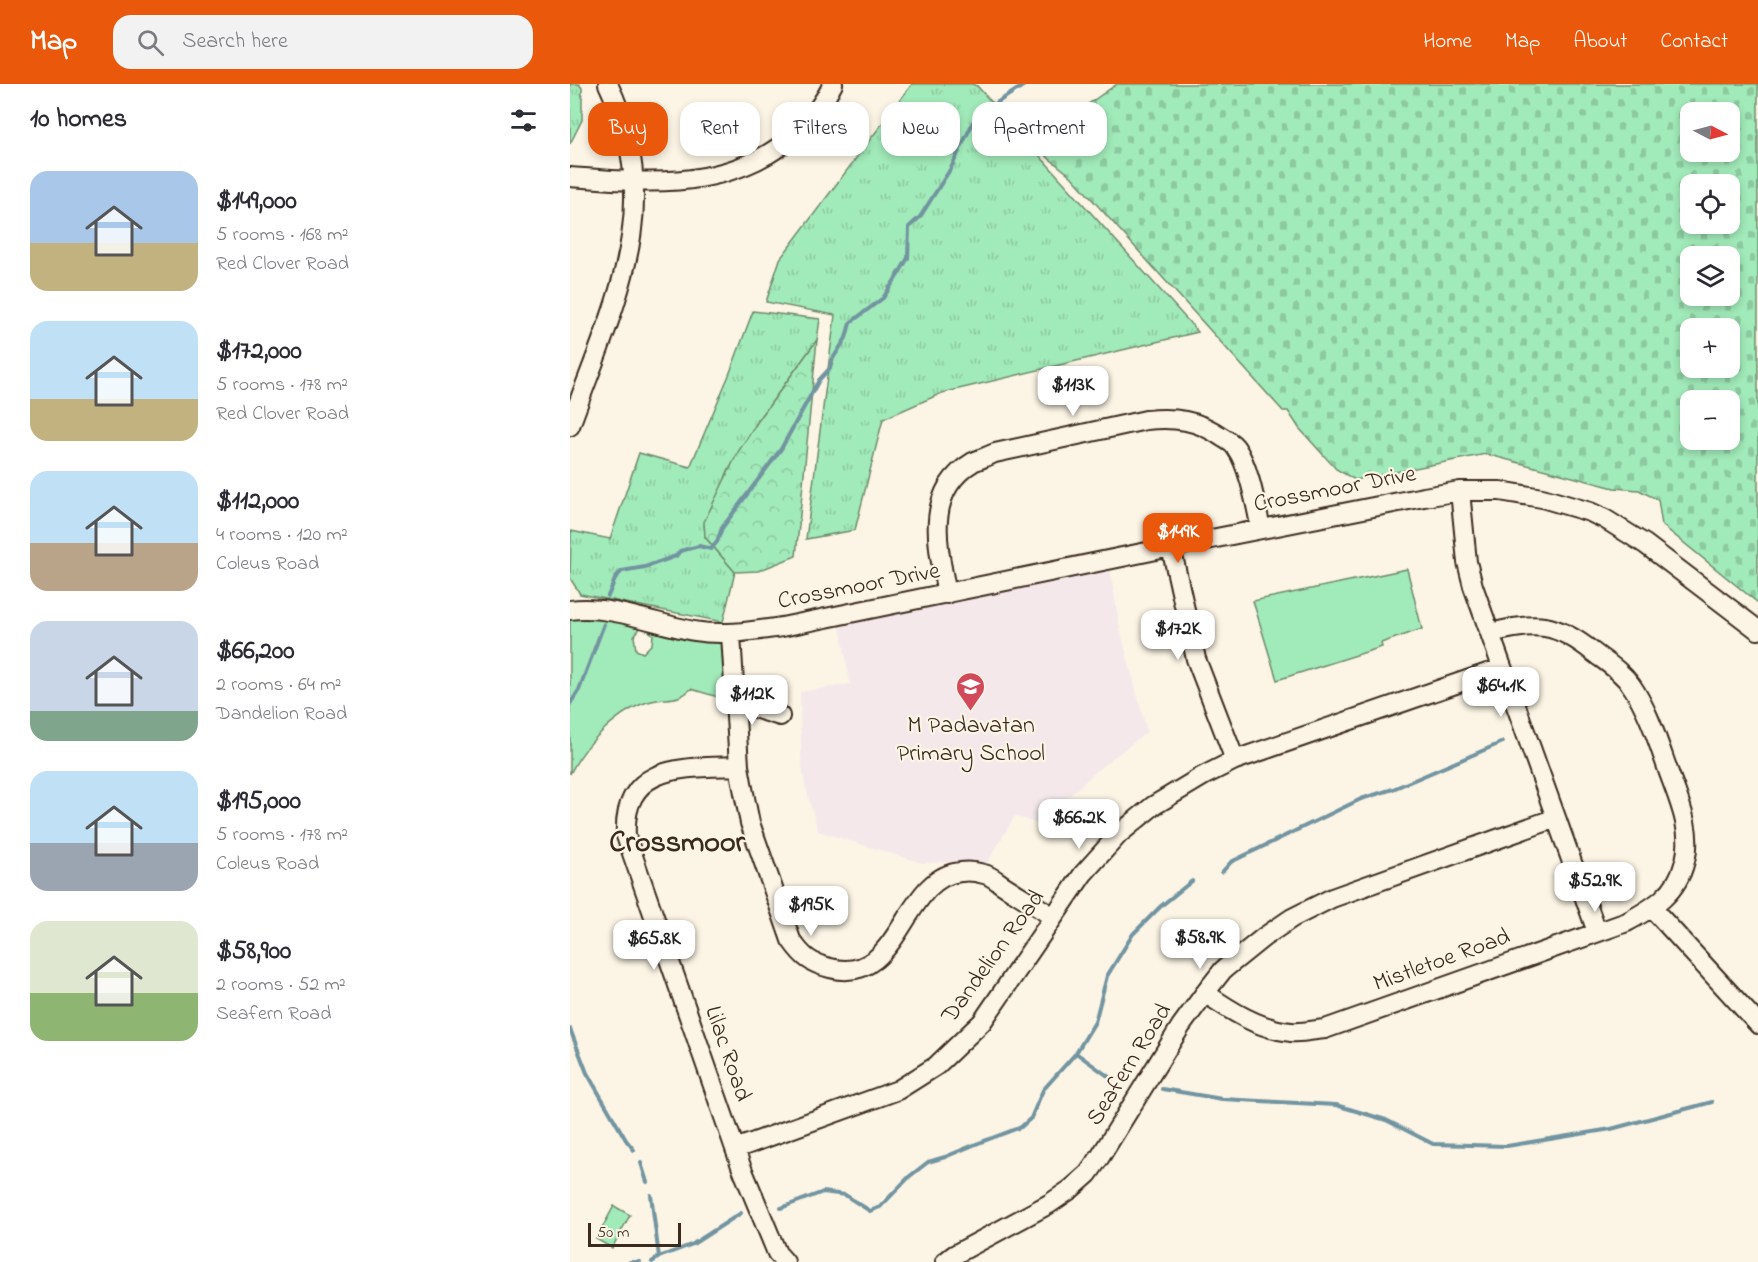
<!DOCTYPE html>
<meta charset="utf-8">
<style>
body{margin:0;font-family:"Indie Flower",sans-serif;background:#f2f2f3;color:#2b2b33;height:100vh;display:flex;flex-direction:column;font-size:22px;white-space:nowrap}
*{box-sizing:border-box;margin:0}
p{font-size:20px;color:#7c7c81}
.icon{flex:none;width:33px;height:33px;fill:none;stroke:currentColor;stroke-width:2;stroke-linecap:round;stroke-linejoin:round}
.map{position:relative;flex:1;overflow:hidden}
.side{display:flex;flex-direction:column;background:#fff;width:570px}
.side>*{flex:none}
.guide{position:absolute;left:18px;top:18px;width:570px;height:54px;display:flex;gap:12px}
.needle{width:39px;rotate:96deg}
.buttons{position:absolute;left:1110px;top:18px;display:grid;gap:12px}
.buttons a{display:grid;place-items:center;width:60px;height:60px;border-radius:12px;background:#fff;box-shadow:0 3px 9px #0003;font-size:30px}
.scale{position:absolute;left:18px;bottom:15px;width:93px;box-sizing:border-box;padding-left:6px;border:3px solid #3b2a1e;border-top:0;font-size:16px;line-height:21px;white-space:nowrap;color:#3b2a1e;-webkit-text-stroke:4px #fcf5e5;paint-order:stroke}
.price{position:absolute;translate:-50% -51px;padding:0 14px;border-radius:12px;background:#fff;color:#222;font-size:20px;line-height:39px;filter:drop-shadow(0 2px 3px #0008)}
.price::after{content:'';position:absolute;left:50%;top:36px;width:18px;height:14px;margin-left:-9px;background:inherit;clip-path:polygon(0 0,100% 0,50% 100%)}
.price.active{background:#ea580c;color:#fff}
ul{padding:0;list-style:none}
li{display:flex;align-items:center;gap:18px;height:150px;padding:0 30px}
li span{display:grid;place-items:center;flex:none;width:168px;height:120px;border-radius:18px;color:#555}
li>.icon{margin-inline-start:auto}
span .icon{width:72px;height:72px;fill:#fffc;stroke-width:1}
li b{font-size:26px}
h2{display:flex;justify-content:space-between;align-items:center;height:72px;padding:0 30px;font-size:26px}
.pill{padding:0 21px;border-radius:18px;background:#fff;box-shadow:0 3px 9px #0003;font-size:21px;line-height:54px}
.pill.active{background:#ea580c;color:#fff}
header{display:flex;align-items:center;gap:36px;box-sizing:border-box;height:84px;padding:0 30px;background:#ea580c;color:#fff}
header strong{font-size:28px}
nav{display:flex;gap:33px;margin-inline-start:auto;font-size:21px}
.search{width:420px;height:54px;background:#f2f2f3;display:flex;align-items:center;gap:15px;box-sizing:border-box;padding:0 21px;border-radius:18px;color:#7c7c81;font-size:22px}
main{display:flex;flex:1;min-height:0}
.map>svg:first-child{display:block}
.built{fill:#f4e8eb}
.grass{fill:url(#grass-tufts);stroke:#6e8a6c;stroke-width:1.5}
.forest{fill:url(#forest-crowns);stroke:#6e8a6c;stroke-width:1.5}
.cemetery{fill:url(#cemetery-stones);stroke:#6e8a6c;stroke-width:1.5;fill-rule:evenodd}
.park{fill:#a1eab9;stroke:#6e8a6c;stroke-width:1.5}
.lines{fill:none;stroke-linecap:round;stroke-linejoin:round}
.stream{stroke:#7294a1;stroke-width:4}
.minor-casing{stroke:#3b2a1e;stroke-width:22}
.minor{stroke:#fcf5e5;stroke-width:18}
.labels{text-anchor:middle;dominant-baseline:central;stroke-width:4.5;stroke-linejoin:round;paint-order:stroke}
.street-label{font-size:24px;fill:#3b2a1e;stroke:#fcf5e5}
.poi-label{font-size:24px;fill:#3b2a1e;stroke:#fcf5e5}
.district-label{font-size:30px;font-weight:bold;fill:#3b2a1e;stroke:#fcf5e5}
</style>
<header>
<strong>Map</strong>
<div class="search"><svg class="icon" aria-label="search" viewBox="0 0 24 24"><circle cx="10" cy="10" r="6"/><path d="M15 15l6 6"/></svg>Search here</div>
<nav><a>Home</a><a>Map</a><a>About</a><a>Contact</a></nav>
</header>
<main>
<section class="side">
<h2>10 homes<svg class="icon" aria-label="filters" viewBox="0 0 24 24"><path d="M4 7h16M4 17h16"/><circle cx="9" cy="7" r="2"/><circle cx="15" cy="17" r="2"/></svg></h2>
<ul>
<li><span style="background:linear-gradient(#a9c7e8 60%,#c2b280 0)"><svg class="icon" aria-label="home" viewBox="0 0 24 24"><path d="M3 11l9-7 9 7M6 9v11h12V9"/></svg></span><div><b>$149,000</b><p>5 rooms · 168 m²</p><p>Red Clover Road</p></div></li>
<li><span style="background:linear-gradient(#bfe0f5 65%,#c2b280 0)"><svg class="icon" aria-label="home" viewBox="0 0 24 24"><path d="M3 11l9-7 9 7M6 9v11h12V9"/></svg></span><div><b>$172,000</b><p>5 rooms · 178 m²</p><p>Red Clover Road</p></div></li>
<li><span style="background:linear-gradient(#bfe0f5 60%,#b9a48a 0)"><svg class="icon" aria-label="home" viewBox="0 0 24 24"><path d="M3 11l9-7 9 7M6 9v11h12V9"/></svg></span><div><b>$112,000</b><p>4 rooms · 120 m²</p><p>Coleus Road</p></div></li>
<li><span style="background:linear-gradient(#c9d6e8 75%,#7fa58c 0)"><svg class="icon" aria-label="home" viewBox="0 0 24 24"><path d="M3 11l9-7 9 7M6 9v11h12V9"/></svg></span><div><b>$66,200</b><p>2 rooms · 64 m²</p><p>Dandelion Road</p></div></li>
<li><span style="background:linear-gradient(#bfe0f5 60%,#9aa5b1 0)"><svg class="icon" aria-label="home" viewBox="0 0 24 24"><path d="M3 11l9-7 9 7M6 9v11h12V9"/></svg></span><div><b>$195,000</b><p>5 rooms · 178 m²</p><p>Coleus Road</p></div></li>
<li><span style="background:linear-gradient(#dfe7d0 60%,#8fb573 0)"><svg class="icon" aria-label="home" viewBox="0 0 24 24"><path d="M3 11l9-7 9 7M6 9v11h12V9"/></svg></span><div><b>$58,900</b><p>2 rooms · 52 m²</p><p>Seafern Road</p></div></li>
</ul>
</section>
<div class="map">
<svg width="1188" height="1178" viewBox="0 0 1188 1178">
<defs>
<pattern id="grass-tufts" width="24" height="20" patternUnits="userSpaceOnUse" patternTransform="scale(1.5)"><rect width="24" height="20" fill="#a1eab9"/><path d="M3 7l-1-3M5 7V3M7 7l1-3M15 17l-1-3M17 17v-4M19 17l1-3" fill="none" stroke="#8cc99f"/></pattern>
<pattern id="forest-crowns" width="20" height="18" patternUnits="userSpaceOnUse" patternTransform="scale(1.5)"><rect width="20" height="18" fill="#a1eab9"/><path d="M2 6a3 3 0 1 1 6 0M12 15a3 3 0 1 1 6 0" fill="none" stroke="#8cc99f"/></pattern>
<pattern id="cemetery-stones" width="16" height="16" patternUnits="userSpaceOnUse" patternTransform="scale(1.5)"><rect width="16" height="16" fill="#a1eab9"/><path d="M2 7V4a2 2 0 0 1 4 0v3zM10 15v-3a2 2 0 0 1 4 0v3z" fill="#8cc99f"/></pattern>
</defs>
<rect width="100%" height="100%" fill="#fcf5e5"/>
<filter id="ink" filterUnits="userSpaceOnUse"><feTurbulence type="fractalNoise" baseFrequency=".0167" numOctaves="2"/><feDisplacementMap in="SourceGraphic" scale="12" xChannelSelector="R" yChannelSelector="G"/><feConvolveMatrix kernelMatrix="1 2 1 2 8 2 1 2 1" color-interpolation-filters="sRGB"/></filter>
<g filter="url(#ink)">
<path class="built" d="M540 485 550 545 577 648 531 683 468 740 445 732 417 779 405 777 352 779 248 747 234 697 231 672 230 608 280 600 270 542Z"/>
<path class="grass" d="M0 0H9L12 4V36L0 60Z
M342 0H402L407 2 628 248 372 309 313 335 285 446 236 455 265 231 196 218 210 175Z
M183 227 250 235 247 256 188 337 157 389 135 453 165 488 153 538 10 510 0 494 1 447 40 455 69 369 120 383 159 291Z"/>
<path class="forest" d="M247 256 226 472 188 487 165 488 135 453 134 438 168 368 188 337Z"/>
<path class="cemetery" d="M547 0H1188V519L1092 441 1088 416 1069 406 1044 404 916 370 785 396 766 385 729 344 718 327H713L501 92 461 60ZM1120 28H1160V68H1120ZM1120 100H1160V140H1120ZM1120 172H1160V212H1120ZM1120 244H1160V284H1120ZM1120 316H1160V356H1120Z"/>
<path class="park" d="M837 485 852 545 811 559 812 563 707 596 683 517Z
M0 525 71 543 64 552 66 566 73 569 82 560 83 551 78 546 85 536 161 550 165 618 121 605C107 618 99 613 82 617 50 624 14 661 0 690Z
M44 1122 60 1131 42 1164 26 1155Z"/>
<g class="lines">
<path class="stream" d="M38 512 46 493 52 487 75 483 106 472 110 467 129 462 141 465 147 458 152 444 211 365 249 296 260 284 262 276 276 254 280 239 313 214 328 191 338 174 339 143 350 133 381 84 406 32 456 0
M0 620 9 606 34 540
M652 788 661 778 791 715 823 705 933 658
M0 945 17 989 56 1056 64 1066
M506 969 542 995
M592 1005 652 1015 766 1021 816 1036 863 1060 937 1062 1041 1045 1142 1018
M71 1079 77 1098
M81 1111 89 1173 82 1178
M211 1124 253 1108 275 1111 300 1127 310 1123 340 1092 358 1078 375 1073 406 1060 451 1043 461 1034 473 1006 506 969 525 938 537 892 563 850 591 822 622 797
M89 1173 123 1160 171 1129
M60 1178H70"/>
<defs>
<path id="minor" d="M0 93C69 98 135 106 198 70 227 53 248 30 263 0
M0 342C42 224 98 125 38 0
M890 407 897 478 903 502 1027 848
M601 463 626 575 665 676
M377 510C368 463 353 408 403 378 410 375 418 372 425 369L576 336C605 333 628 336 652 353 657 356 663 359 666 364 679 382 686 422 691 445
M0 526C38 520 86 540 124 547 154 552 183 547 212 543L601 463 854 413 890 407H930L972 414 1020 428 1035 435 1075 460 1188 546
M161 550 169 682 173 704 180 739 221 856C233 873 240 879 260 884 331 903 332 792 391 788 398 787 407 788 414 790 420 791 427 797 433 801 450 812 467 822 483 833
M165 618 210 632
M169 682C116 684 52 678 56 752L171 1082 207 1169 215 1178
M1082 824 1188 940
M635 909C661 927 689 945 721 948 732 949 744 946 755 945L1057 838C1084 823 1107 810 1115 777 1123 747 1109 717 1099 689 1089 661 1078 625 1061 601 1051 587 1036 578 1023 568 987 539 966 537 921 549
M165 1065 328 1006 366 982 412 938 513 790 549 750 583 722 633 692 665 676 932 584
M375 1178 384 1171 479 1120 501 1105 518 1090 530 1073 611 942 635 909 653 886 694 853 722 834 762 814 986 734"/>
</defs>
<use href="#minor" class="minor-casing"/>
<use href="#minor" class="minor"/>
</g>
</g>
<defs>
<symbol id="school-pin" viewBox="-11 -11 22 30"><path d="M0 17L-7.5 6A9.5 9.5 0 1 1 7.5 6Z" fill="#d1495b" stroke="#fcf5e5"/><path d="M0-5L7-2L0 1L-7-2ZM-4 1L0 2.5L4 1V4Q0 6-4 4Z" fill="#fff"/></symbol>
</defs>
<g fill-rule="evenodd">
<use href="#school-pin" x="384" y="586" width="33" height="45"/>
</g>
<g class="labels">
<g class="street-label">
<text transform="translate(765 406) rotate(-11)">Crossmoor Drive</text>
<text transform="translate(289 503) rotate(-11)">Crossmoor Drive</text>
<text transform="translate(424 873) rotate(-54)">Dandelion Road</text>
<text transform="translate(872 877) rotate(-20)">Mistletoe Road</text>
<text transform="translate(157 970) rotate(71)">Lilac Road</text>
<text transform="translate(560 981) rotate(-58)">Seafern Road</text>
</g>
<g class="poi-label">
<text x="401" y="642">M Padavatan<tspan x="401" dy="28">Primary School</tspan></text>
</g>
<g class="district-label">
<text x="107" y="760">Crossmoor</text>
</g>
</g>
</svg>
<div class="buttons">
<a><svg class="needle" viewBox="-14 -14 28 28"><path d="M0-13l5 13h-10z" fill="#e53935"/><path d="M0 13l5-13h-10z" fill="#7c7c81"/></svg></a>
<a><svg class="icon" aria-label="locate" viewBox="0 0 24 24"><circle cx="12" cy="12" r="6"/><path d="M12 2v4M12 18v4M2 12h4M18 12h4"/></svg></a>
<a><svg class="icon" aria-label="layers" viewBox="0 0 24 24"><path d="M12 4l9 5-9 5-9-5zM3 14l9 5 9-5"/></svg></a>
<a>+</a>
<a>−</a>
</div>
<div class="scale">50 m</div>
<b class="price" style="left:503px;top:333px">$113K</b>
<b class="price active" style="left:608px;top:480px">$149K</b>
<b class="price" style="left:608px;top:577px">$172K</b>
<b class="price" style="left:931px;top:634px">$64.1K</b>
<b class="price" style="left:182px;top:642px">$112K</b>
<b class="price" style="left:509px;top:766px">$66.2K</b>
<b class="price" style="left:1025px;top:829px">$52.9K</b>
<b class="price" style="left:241px;top:853px">$195K</b>
<b class="price" style="left:630px;top:886px">$58.9K</b>
<b class="price" style="left:84px;top:887px">$65.8K</b>
<div class="guide">
<a class="pill active">Buy</a>
<a class="pill">Rent</a>
<a class="pill">Filters</a>
<a class="pill">New</a>
<a class="pill">Apartment</a>
</div>
</div>
</main>
